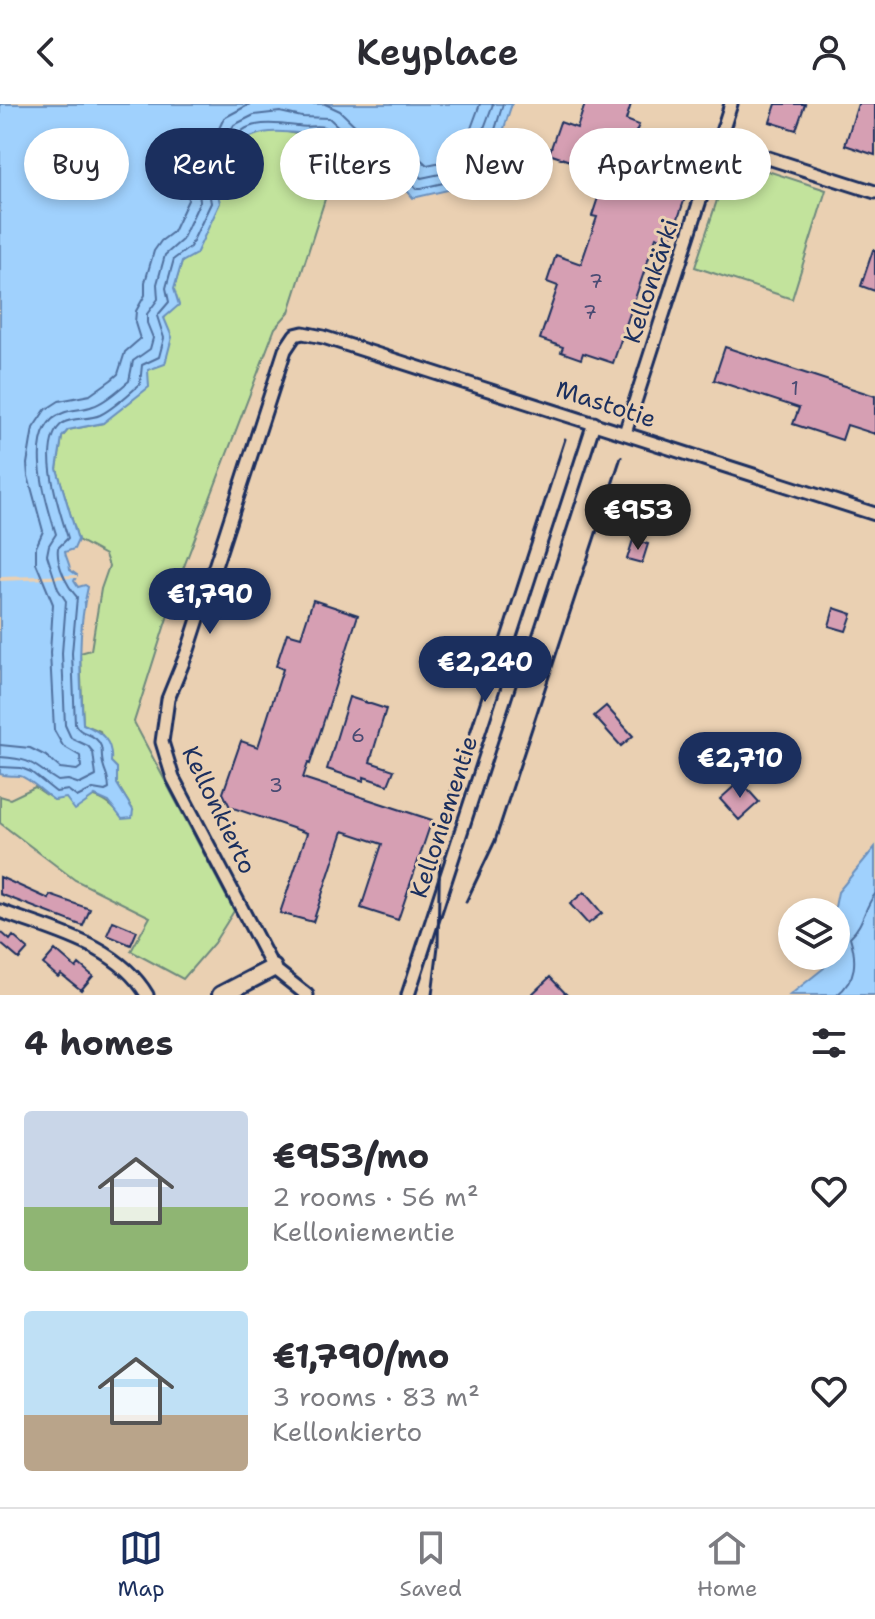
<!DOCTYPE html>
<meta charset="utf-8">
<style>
body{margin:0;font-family:"Shantell Sans",sans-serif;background:#f2f2f3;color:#2b2b33;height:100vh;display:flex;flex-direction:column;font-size:30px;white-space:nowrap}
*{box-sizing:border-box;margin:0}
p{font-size:26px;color:#7c7c81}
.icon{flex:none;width:44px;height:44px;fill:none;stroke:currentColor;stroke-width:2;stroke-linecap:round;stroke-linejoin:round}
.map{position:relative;height:891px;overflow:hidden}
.side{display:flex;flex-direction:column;background:#fff;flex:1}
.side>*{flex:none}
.banner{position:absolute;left:24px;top:24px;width:828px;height:72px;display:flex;gap:16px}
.buttons{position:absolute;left:778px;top:794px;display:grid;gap:16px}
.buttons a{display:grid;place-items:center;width:72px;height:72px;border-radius:50%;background:#fff;box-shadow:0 4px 12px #0003;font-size:40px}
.price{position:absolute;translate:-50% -68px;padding:0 18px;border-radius:28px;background:#1b2f5e;color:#fff;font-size:26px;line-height:52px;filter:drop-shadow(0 2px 4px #0008)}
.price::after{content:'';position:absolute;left:50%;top:48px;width:24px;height:18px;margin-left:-12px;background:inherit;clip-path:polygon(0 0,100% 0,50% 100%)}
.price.selected{background:#222;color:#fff}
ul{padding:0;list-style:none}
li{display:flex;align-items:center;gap:24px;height:200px;padding:0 24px}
li span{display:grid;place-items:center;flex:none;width:224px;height:160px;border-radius:8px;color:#555}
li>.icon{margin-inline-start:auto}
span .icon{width:96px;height:96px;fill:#fffc;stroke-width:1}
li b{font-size:34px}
h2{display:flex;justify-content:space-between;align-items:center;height:96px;padding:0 24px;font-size:34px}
.tag{padding:0 28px;border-radius:36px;background:#fff;box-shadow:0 4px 12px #0003;font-size:28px;line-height:72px}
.tag.selected{background:#1b2f5e;color:#fff}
header{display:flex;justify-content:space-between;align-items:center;height:104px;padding:0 24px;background:#fff;font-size:36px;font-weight:600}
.dock{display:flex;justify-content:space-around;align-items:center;height:112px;border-top:2px solid #e1e1e2;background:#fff;font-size:22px;color:#7c7c81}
.dock a{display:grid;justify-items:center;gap:4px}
.dock .selected{color:#1b2f5e}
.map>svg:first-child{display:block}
.green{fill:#c2e39c;stroke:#6e897d;stroke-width:2}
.water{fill:#a0d1fd;stroke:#6b90bd;stroke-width:2}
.pier{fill:#ead0b2}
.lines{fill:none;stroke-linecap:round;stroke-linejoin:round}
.shore{stroke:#50709e;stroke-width:2}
.building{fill:#d69fb3;stroke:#1b2f5e;stroke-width:2}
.street-casing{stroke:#1b2f5e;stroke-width:17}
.secondary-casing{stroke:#1b2f5e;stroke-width:22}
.street{stroke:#ead0b2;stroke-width:11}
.secondary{stroke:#ead0b2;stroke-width:16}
.rail{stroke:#1b2f5e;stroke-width:3}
.labels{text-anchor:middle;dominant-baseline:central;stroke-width:6;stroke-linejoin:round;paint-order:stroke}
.number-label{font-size:20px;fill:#4a4b73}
.street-label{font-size:24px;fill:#1b2f5e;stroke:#ead0b2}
</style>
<header><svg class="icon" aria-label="back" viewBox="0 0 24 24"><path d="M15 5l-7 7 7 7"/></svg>Keyplace<svg class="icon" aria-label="person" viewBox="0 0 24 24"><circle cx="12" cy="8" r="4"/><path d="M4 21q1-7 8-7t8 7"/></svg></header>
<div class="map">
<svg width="875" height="891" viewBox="0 0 875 891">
<rect width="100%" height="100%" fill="#ead0b2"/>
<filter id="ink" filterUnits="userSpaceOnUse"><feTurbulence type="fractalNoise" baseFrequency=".0125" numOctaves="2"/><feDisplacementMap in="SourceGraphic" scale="16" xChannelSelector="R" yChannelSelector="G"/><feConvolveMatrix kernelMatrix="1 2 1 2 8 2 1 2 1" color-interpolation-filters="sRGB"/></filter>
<g filter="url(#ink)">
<path class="green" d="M279 26 300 31 320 29 340 48 289 208 275 224 180 473 134 618 234 807 214 839 183 875 131 847 150 813 75 776 0 719V692L10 695 35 683 54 696C84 689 103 688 122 714L133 706 117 680V664L111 658 100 627 83 620 80 549 91 546 101 485 109 462 105 451 78 436 57 365 62 333 68 326 103 319 148 266 182 158 219 99 216 82 218 68 243 52 245 35 261 28Z
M737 57 826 86 792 195 695 163 728 63Z"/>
<path class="water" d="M0 0H512C501 29 494 76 464 91L452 85 413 94 391 67 379 72 349 61 344 52 320 29C289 32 276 21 245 35L243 52 218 68 216 82 220 99 196 150 182 158 174 185 179 201 164 214 172 233 165 260 148 266 149 283 103 319 68 326 62 333 57 365 78 436 74 445 65 448C66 455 70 459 70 466L77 471 74 477 78 483 85 481 88 483C77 527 80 575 83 620 102 628 113 637 111 658L117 664V680L133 706 132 714 122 715 109 698 95 692 75 706 66 694 54 696C46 691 28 673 20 672 13 671 8 673 0 670Z
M875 743V891H790L824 864 826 852H836L834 808 838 788Z"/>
<path class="pier" d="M77 471V474L0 477V473Z"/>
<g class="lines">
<path class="shore" d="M325 0 340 7 369 35 404 40 427 61 460 54 480 0
M0 641 30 644 46 652 60 664 77 666 81 663 80 652 63 642 54 626 50 549 53 500 36 459V443L43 427 28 372 27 360 33 324 45 306 59 297 90 291 111 276 118 270 125 248 140 235 135 219 136 207 145 191V178L154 147 161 137 173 128 188 96 186 79 191 55 199 46 214 35 224 14 250 0
M0 653C36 656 29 659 58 677L68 676 80 680 96 672 93 648 88 642 71 634 65 621 62 549 66 497 58 485 47 451 49 441 56 430C47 401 21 324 63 309 72 305 84 306 93 302 106 298 119 285 129 277L133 257 150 245 153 234 147 219V210L158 195 157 180 165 151 182 136 200 97 198 80 204 57 226 42 228 30 234 21 254 11 280 8 302 13 329 14 362 45 380 51H399L421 74 450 68 463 69 471 59 493 0
M0 663 21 664 31 668 56 688 68 686 77 693 93 685 105 687 109 685C108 669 106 672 103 660 100 650 105 643 96 635 88 628 80 630 75 620L72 549 77 493C67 482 56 460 58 444L68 434C60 408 35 339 63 319 73 313 89 316 100 311 114 304 129 290 140 280L142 261 159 253 164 234 157 212 169 198 166 184 174 155 190 143 211 99 208 81 212 63 235 47C236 43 236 39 237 34 245 14 282 20 298 22 307 24 315 21 324 23L356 54 379 62 394 60 417 85 452 77 465 81C484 71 496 21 503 0
M837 891C857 875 857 856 850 833 864 820 864 804 875 790"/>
</g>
<path class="building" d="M585 0H631L626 16 639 21 635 30 670 42 666 54 675 57 664 87 685 94 670 138 656 133 613 259 583 249 581 255 561 248 563 243 540 235 558 182 547 178 556 151 581 160 597 113 592 112 606 69 549 50 560 18 577 24Z
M776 0H805L796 26 770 18Z
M858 0H875V51L845 41Z
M873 146H875V187L861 182Z
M725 243 875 292V330L847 321 842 336 793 320 799 304 714 276Z
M633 436 648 440 642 459 627 455Z
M313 496 358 511 310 660 308 659 303 674 432 716 398 816 361 804 382 740 343 727 313 818 280 809 307 729 230 703 223 689 241 637 258 643 283 565 276 562 287 529 301 533Z
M834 504 852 510 846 527 829 522Z
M349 593 386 605 370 658 394 666 388 681 364 673V677L327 665Z
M606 602 633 632 621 642 594 612Z
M740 677 759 698 739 716 720 695Z
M0 773 49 795 50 791 90 805 83 822 0 790Z
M584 788 602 809 588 820 570 800Z
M113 817 137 827 131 841 107 831Z
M0 827 10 836 13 832 28 845 19 855 0 839Z
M55 846 76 864 79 860 93 872 81 886 61 870 58 873 43 860Z
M550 873 567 891H531Z"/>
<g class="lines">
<defs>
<path id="street" d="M718 38 875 88
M625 329 731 0
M0 807C52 827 117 840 147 891
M307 891 273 864 173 674 162 638 168 595 188 546 285 246 295 231 303 229 323 233 875 410
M408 891 594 319"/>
<path id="secondary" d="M221 891 273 864"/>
</defs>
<use href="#street" class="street-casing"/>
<use href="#secondary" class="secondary-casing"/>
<use href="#street" class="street"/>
<use href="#secondary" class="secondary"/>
<path class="rail" d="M466 798 495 737 621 353
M432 891 438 842 440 731 447 700 565 335"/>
</g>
</g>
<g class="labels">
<g class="number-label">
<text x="596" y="177">7</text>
<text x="590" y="208">7</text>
<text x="795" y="284">1</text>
<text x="358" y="631">6</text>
<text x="276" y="681">3</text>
</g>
<g class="street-label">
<text transform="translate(651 177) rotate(-72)">Kellonkärki</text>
<text transform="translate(606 300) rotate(18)">Mastotie</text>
<text transform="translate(219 706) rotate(64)">Kellonkierto</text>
<text transform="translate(444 713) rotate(-72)">Kelloniementie</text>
</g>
</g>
</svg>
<div class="buttons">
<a><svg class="icon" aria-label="layers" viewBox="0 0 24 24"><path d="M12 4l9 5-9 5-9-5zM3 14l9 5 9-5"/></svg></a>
</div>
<b class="price selected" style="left:638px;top:448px">€953</b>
<b class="price" style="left:210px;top:532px">€1,790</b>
<b class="price" style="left:485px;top:600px">€2,240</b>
<b class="price" style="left:740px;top:696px">€2,710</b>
<div class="banner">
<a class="tag">Buy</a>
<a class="tag selected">Rent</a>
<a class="tag">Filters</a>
<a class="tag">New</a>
<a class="tag">Apartment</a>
</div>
</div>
<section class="side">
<h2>4 homes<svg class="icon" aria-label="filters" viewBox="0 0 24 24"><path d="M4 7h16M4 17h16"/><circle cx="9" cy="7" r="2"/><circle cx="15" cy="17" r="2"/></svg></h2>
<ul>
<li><span style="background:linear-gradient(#c9d6e8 60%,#8fb573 0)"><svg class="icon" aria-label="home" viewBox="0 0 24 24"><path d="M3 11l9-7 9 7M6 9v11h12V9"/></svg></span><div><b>€953/mo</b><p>2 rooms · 56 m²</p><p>Kelloniementie</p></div><svg class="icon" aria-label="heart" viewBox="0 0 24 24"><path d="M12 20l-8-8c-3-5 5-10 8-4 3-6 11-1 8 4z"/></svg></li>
<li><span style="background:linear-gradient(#bfe0f5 65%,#b9a48a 0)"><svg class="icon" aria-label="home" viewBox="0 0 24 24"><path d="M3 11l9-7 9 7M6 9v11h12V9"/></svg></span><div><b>€1,790/mo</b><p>3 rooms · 83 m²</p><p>Kellonkierto</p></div><svg class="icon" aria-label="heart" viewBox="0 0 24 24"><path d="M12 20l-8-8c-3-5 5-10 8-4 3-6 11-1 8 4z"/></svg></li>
</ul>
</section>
<nav class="dock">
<a class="selected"><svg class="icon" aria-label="map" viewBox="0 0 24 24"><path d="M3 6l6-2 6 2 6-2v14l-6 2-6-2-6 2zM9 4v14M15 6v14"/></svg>Map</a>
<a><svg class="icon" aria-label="saved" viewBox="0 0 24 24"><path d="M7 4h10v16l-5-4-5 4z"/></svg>Saved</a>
<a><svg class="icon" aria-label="home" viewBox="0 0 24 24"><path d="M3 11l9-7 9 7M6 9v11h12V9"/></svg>Home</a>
</nav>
